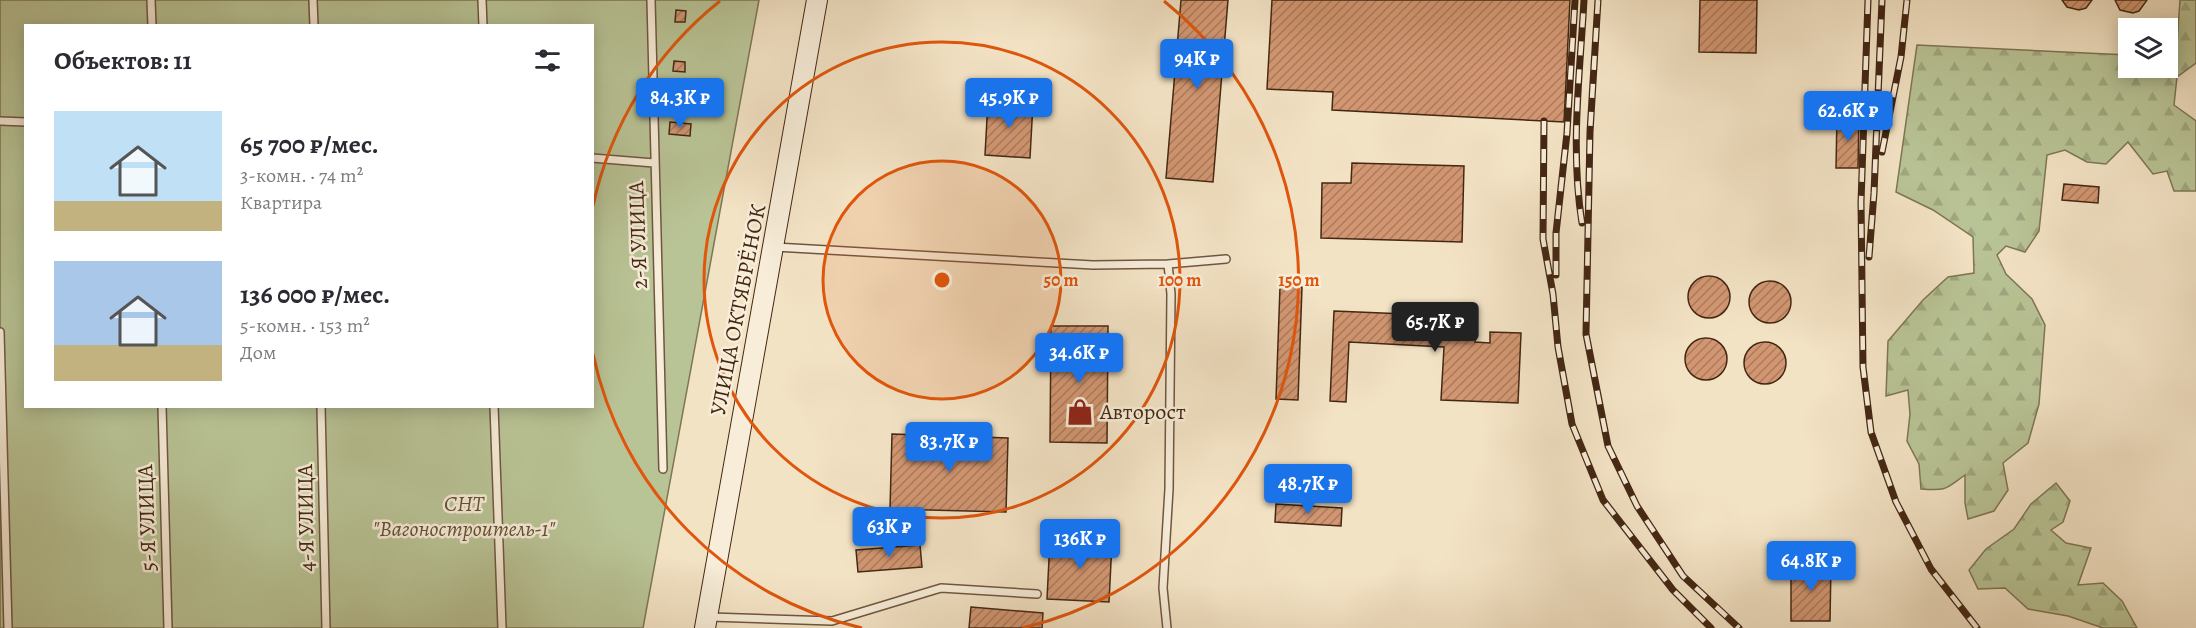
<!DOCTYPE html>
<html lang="ru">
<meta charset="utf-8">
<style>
body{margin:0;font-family:Alegreya,serif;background:#f7f7f7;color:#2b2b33;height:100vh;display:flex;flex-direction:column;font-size:22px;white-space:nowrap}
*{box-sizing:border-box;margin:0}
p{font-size:20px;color:#7c7c81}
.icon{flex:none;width:33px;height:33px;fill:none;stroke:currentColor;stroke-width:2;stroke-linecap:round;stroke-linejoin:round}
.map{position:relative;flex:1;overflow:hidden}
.drawer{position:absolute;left:24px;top:24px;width:570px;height:384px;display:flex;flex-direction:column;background:#fff;border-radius:0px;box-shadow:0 3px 15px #0003}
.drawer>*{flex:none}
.fabs{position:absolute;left:2118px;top:18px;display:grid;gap:12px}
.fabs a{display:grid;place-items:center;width:60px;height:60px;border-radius:0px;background:#fff;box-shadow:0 3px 15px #0003;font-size:30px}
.price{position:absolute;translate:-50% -51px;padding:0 14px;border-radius:6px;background:#1a73e8;color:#fff;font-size:20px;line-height:39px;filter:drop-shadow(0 2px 3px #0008)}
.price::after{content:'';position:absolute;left:50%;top:36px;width:18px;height:14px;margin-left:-9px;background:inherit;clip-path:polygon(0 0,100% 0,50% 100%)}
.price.selected{background:#222;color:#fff}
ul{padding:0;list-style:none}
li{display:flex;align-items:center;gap:18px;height:150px;padding:0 30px}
li span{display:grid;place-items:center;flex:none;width:168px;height:120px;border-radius:0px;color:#555}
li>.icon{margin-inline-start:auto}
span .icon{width:72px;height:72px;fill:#fffc;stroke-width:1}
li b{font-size:26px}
h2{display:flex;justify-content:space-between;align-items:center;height:72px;padding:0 30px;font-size:26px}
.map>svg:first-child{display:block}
.green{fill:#b9c496;stroke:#7e7654;stroke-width:1.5;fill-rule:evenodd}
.forest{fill:url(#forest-firs);stroke:#7e7654;stroke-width:1.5}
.building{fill:url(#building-hatch);stroke:#442713;stroke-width:1.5}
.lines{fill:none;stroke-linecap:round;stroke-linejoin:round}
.lane-casing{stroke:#705640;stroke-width:10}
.secondary-casing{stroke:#442713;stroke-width:22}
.lane{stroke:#f7edd9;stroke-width:7}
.secondary{stroke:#f7edd9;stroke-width:20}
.rail-casing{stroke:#442713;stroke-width:7}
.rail{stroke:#f7edd9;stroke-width:4.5;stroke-dasharray:14;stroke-linecap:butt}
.ring{fill:none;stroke:#e0560c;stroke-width:3}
.labels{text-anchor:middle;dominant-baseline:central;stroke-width:5;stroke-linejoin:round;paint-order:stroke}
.street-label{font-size:22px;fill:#442713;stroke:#f7edd9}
.poi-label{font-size:22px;fill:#442713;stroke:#f7edd9;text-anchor:start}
.park-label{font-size:22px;font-style:italic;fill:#614e34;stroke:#f7edd9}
.centre{fill:#e0560c;stroke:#f7edd9;stroke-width:3}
.ring-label{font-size:18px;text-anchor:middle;font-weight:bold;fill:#e0560c;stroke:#f7edd9;stroke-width:5;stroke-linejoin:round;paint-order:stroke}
</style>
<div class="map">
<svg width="2196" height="628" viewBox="0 0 2196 628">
<defs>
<pattern id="forest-firs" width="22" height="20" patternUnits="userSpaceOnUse" patternTransform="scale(1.5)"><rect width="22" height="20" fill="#b9c496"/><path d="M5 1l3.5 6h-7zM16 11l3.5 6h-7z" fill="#a0a880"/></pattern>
<pattern id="building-hatch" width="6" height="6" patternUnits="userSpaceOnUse" patternTransform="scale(1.5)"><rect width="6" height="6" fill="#d29772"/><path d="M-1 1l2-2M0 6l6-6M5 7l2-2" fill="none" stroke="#ac7b5c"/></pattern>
</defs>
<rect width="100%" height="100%" fill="#f3e3c5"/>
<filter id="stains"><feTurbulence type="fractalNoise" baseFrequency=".00333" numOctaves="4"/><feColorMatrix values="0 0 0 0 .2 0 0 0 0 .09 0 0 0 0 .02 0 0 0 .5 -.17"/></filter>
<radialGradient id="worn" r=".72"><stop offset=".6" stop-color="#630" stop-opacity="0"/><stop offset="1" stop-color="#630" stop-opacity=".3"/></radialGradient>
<path class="green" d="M0 0H759L643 628H0ZM26 26H592V406H26Z"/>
<path class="forest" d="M2180 0H2196V63L2177 77 2174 105 2196 121V191H2174L2167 171 2153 174 2128 142 2106 164 2087 162 2065 150 2047 155 2039 231 2025 252 2006 246 1997 255 2006 274 2032 299 2045 325 2039 404 2028 443 2003 463 2008 490 1994 511 1968 519 1965 503V475C1945 489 1948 491 1921 489L1919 464 1907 441 1910 414 1908 390 1886 396 1888 341 1923 300 1948 277 1974 273 1973 237 1933 210 1896 192 1917 45 2128 55V68H2168V57H2176Z
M2056 483 2070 501 2063 522 2051 530 2066 543 2091 548 2078 585 2103 583 2122 601 2137 628H2103L2068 616 2028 609 2005 588 1978 589 1969 570 1986 549 2014 529 2031 504Z"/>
<path class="building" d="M1181 0H1228L1213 182 1166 178Z
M1272 0H1570L1564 122 1332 110 1333 92 1267 89Z
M1700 0H1757L1756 53 1699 52Z
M2062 0H2092L2086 8 2079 10 2067 7Z
M2115 0H2147L2139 11 2133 13 2120 10Z
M676 10 686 11 685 22H675Z
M674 61 685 62V72L673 71Z
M988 100 1033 103 1030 158 985 155Z
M1837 115H1859L1858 168H1836Z
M670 122 691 124 690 136 669 134Z
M1352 163 1464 166 1462 242 1321 238 1322 183H1351Z
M2064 184 2099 187 2098 203 2062 200Z
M1688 297a21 21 0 1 1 42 0a21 21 0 1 1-42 0Z
M1749 302a21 21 0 1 1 42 0a21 21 0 1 1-42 0Z
M1280 287H1302L1298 400 1276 399Z
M1334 311 1477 317 1475 342 1490 343V332L1521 333 1518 403 1441 400 1444 347 1349 342 1346 402 1330 401Z
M1051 326H1108L1107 443 1050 442Z
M1685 359a21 21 0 1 1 42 0a21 21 0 1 1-42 0Z
M1744 363a21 21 0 1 1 42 0a21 21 0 1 1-42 0Z
M892 434 1008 438 1006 512 890 509Z
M1276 504 1342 508 1341 526 1275 522Z
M1050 539 1112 542 1109 602 1047 599Z
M920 545 922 567 858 572 856 550Z
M1791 564H1831L1830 621H1791Z
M971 607 1043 613 1042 628H969Z"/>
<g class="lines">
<defs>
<path id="lane" d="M151 0 152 26
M313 0 314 26
M482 0 483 26
M651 0 663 469
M0 121 26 122
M592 158 654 163
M775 247 1093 265 1168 264 1171 294 1169 489 1163 588 1167 628
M1168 264 1226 259
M0 332 8 628
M162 406 168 628
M321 406 326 628
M494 406 502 628
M710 617 832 621 941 588 1037 594"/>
<path id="secondary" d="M705 628 817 0"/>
</defs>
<use href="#lane" class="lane-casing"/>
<use href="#secondary" class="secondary-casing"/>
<use href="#lane" class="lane"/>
<use href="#secondary" class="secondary"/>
<defs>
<path id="rail" d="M1598 0 1590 132 1586 334 1608 446 1637 506 1683 576 1739 628
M1868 0 1861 202 1863 367 1871 432 1896 502 1931 569 1977 628
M1544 121 1543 239 1553 294 1558 347 1572 424 1603 500 1673 590 1711 628
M1882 152 1901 57 1907 0
M1582 223C1570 149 1580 74 1584 0
M1869 257 1874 193 1882 0
M1556 275V233L1567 133 1575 0"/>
</defs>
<use href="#rail" class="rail-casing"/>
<use href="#rail" class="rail"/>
</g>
<circle cx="942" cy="280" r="119" fill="#e0560c" fill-opacity=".12"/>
<g class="ring">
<circle cx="942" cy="280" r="119"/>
<circle cx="942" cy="280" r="238"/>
<path d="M862 628A357 357 0 0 1 593 354M593 206A357 357 0 0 1 720 1M1164 1A357 357 0 0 1 1022 628"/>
</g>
<defs>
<symbol id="shop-bare" viewBox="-9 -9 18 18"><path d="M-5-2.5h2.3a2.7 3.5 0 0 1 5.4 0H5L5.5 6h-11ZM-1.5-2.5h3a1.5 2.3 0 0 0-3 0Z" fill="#8f2418" stroke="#f7edd9" stroke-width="2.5" paint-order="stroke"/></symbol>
</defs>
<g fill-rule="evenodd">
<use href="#shop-bare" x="1061" y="393" width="38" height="38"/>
</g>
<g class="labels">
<g class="street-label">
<text transform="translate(638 235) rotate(-92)">2-Я УЛИЦА</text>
<text transform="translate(738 310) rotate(-79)">УЛИЦА ОКТЯБРЁНОК</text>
<text transform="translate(147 518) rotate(-92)">5-Я УЛИЦА</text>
<text transform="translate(306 518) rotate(-91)">4-Я УЛИЦА</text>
</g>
<g class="poi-label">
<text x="1100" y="412">Авторост</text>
</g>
<g class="park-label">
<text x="464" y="504">СНТ<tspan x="464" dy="25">"Вагоностроитель-1"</tspan></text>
</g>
</g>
<circle cx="942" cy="280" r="9" class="centre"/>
<g class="ring-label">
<text x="1061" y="286">50 m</text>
<text x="1180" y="286">100 m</text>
<text x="1299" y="286">150 m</text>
</g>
<rect width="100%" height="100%" filter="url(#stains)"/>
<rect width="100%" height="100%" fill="url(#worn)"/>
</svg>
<div class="fabs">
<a><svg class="icon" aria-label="layers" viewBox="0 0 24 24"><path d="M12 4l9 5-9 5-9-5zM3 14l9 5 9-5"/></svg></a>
</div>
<b class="price" style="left:1197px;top:90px">94K ₽</b>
<b class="price" style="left:680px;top:129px">84.3K ₽</b>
<b class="price" style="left:1009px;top:129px">45.9K ₽</b>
<b class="price" style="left:1848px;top:142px">62.6K ₽</b>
<b class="price selected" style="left:1435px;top:353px">65.7K ₽</b>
<b class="price" style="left:1079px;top:384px">34.6K ₽</b>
<b class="price" style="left:949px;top:473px">83.7K ₽</b>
<b class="price" style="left:1308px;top:515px">48.7K ₽</b>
<b class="price" style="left:889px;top:558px">63K ₽</b>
<b class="price" style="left:1080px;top:570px">136K ₽</b>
<b class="price" style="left:1811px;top:592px">64.8K ₽</b>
<section class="drawer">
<h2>Объектов: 11<svg class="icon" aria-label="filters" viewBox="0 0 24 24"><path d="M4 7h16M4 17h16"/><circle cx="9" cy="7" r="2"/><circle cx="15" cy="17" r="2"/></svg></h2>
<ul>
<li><span style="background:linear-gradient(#bfe0f5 75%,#c2b280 0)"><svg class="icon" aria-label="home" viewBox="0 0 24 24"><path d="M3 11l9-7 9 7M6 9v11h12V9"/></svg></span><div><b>65 700 ₽/мес.</b><p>3-комн. · 74 m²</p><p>Квартира</p></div></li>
<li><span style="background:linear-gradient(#a9c7e8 70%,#c2b280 0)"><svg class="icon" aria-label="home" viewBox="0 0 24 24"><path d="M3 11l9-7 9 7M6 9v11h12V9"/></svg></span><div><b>136 000 ₽/мес.</b><p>5-комн. · 153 m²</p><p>Дом</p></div></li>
</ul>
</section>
</div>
